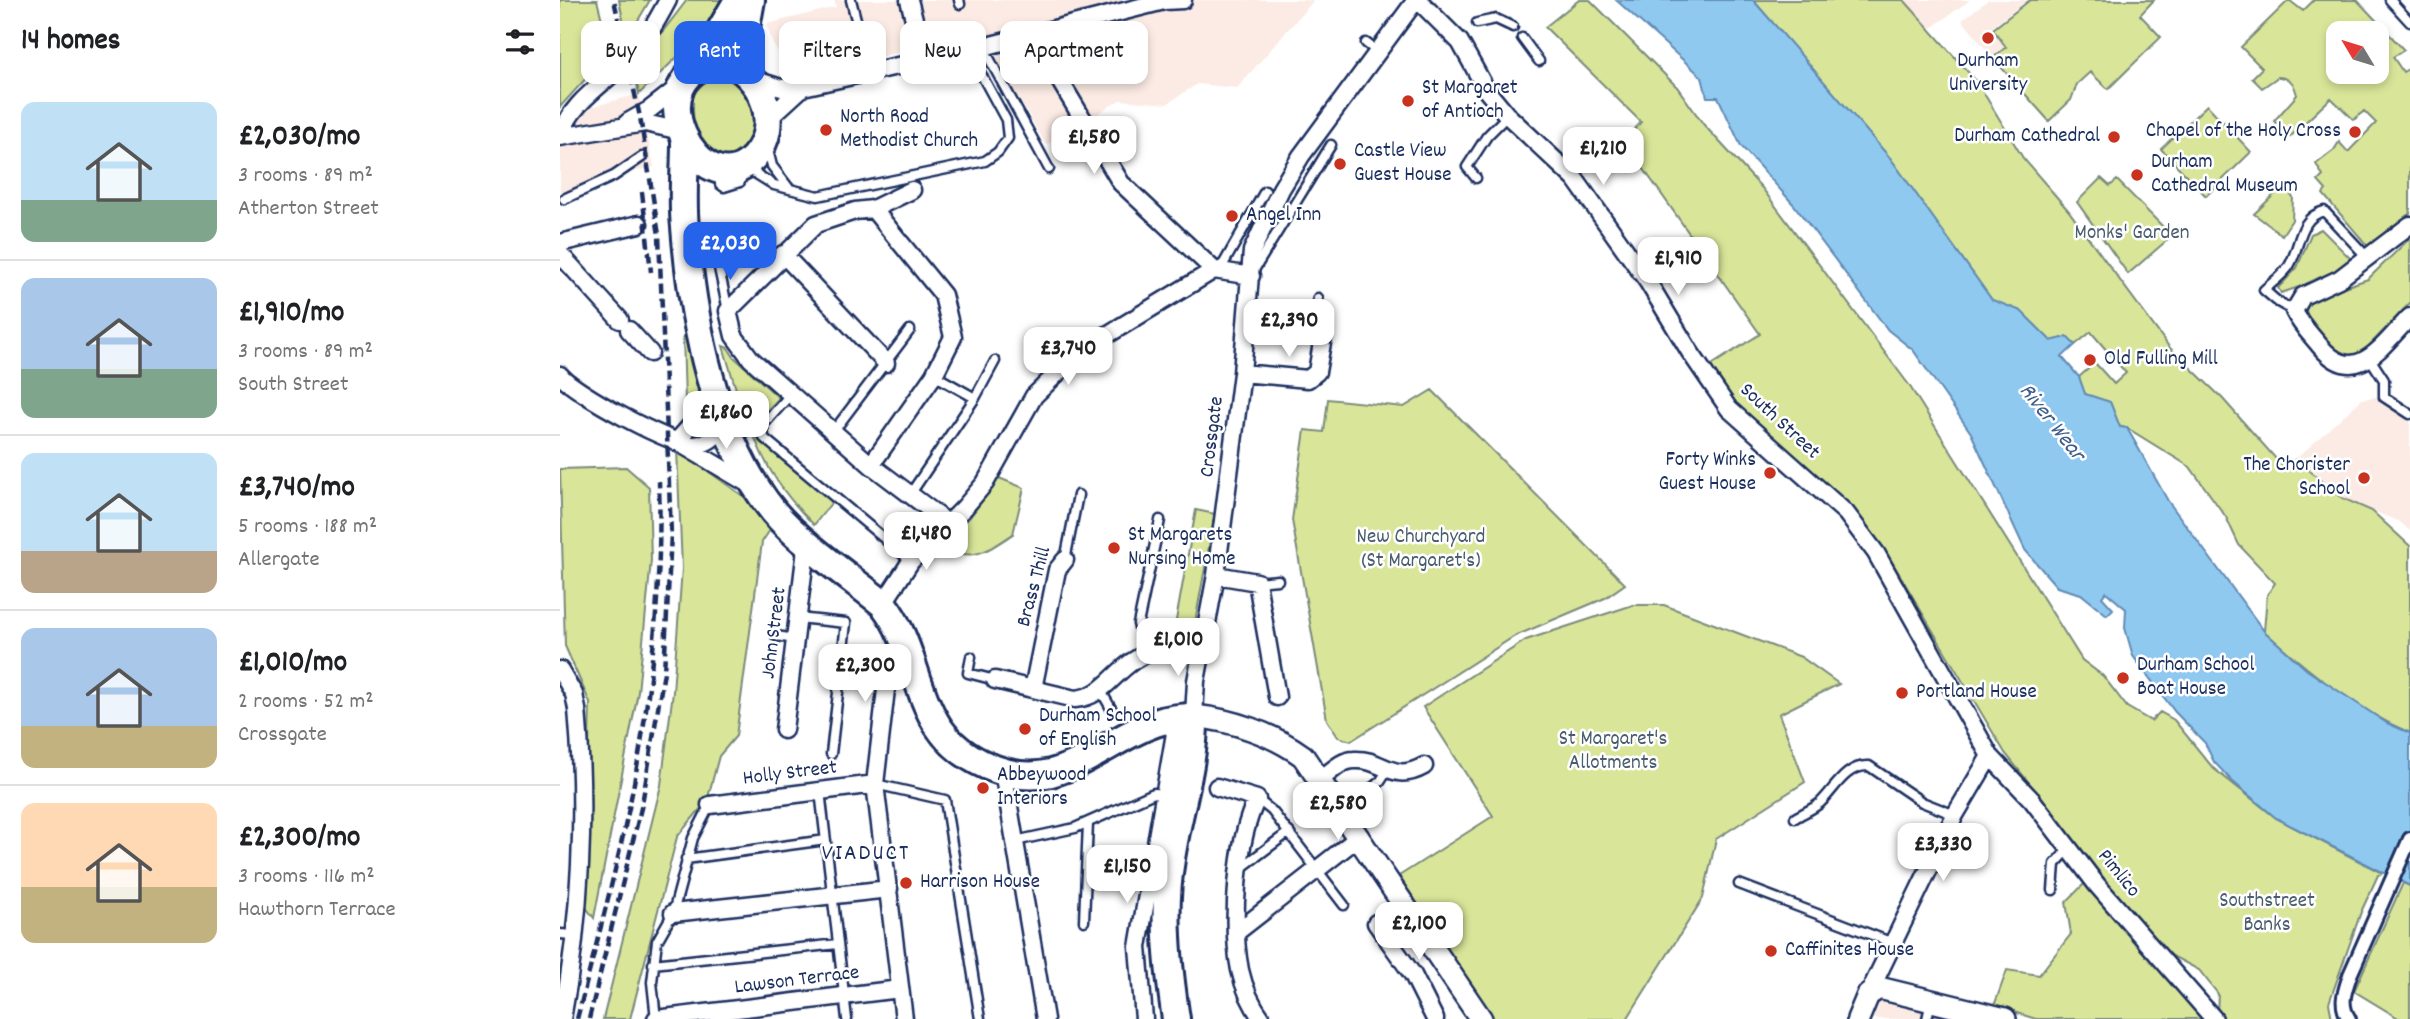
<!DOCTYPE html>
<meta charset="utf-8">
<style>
body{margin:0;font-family:Dekko,sans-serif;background:#f6f6f6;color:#202124;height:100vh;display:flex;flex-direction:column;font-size:26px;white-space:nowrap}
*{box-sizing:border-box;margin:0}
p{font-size:23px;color:#757577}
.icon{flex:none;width:38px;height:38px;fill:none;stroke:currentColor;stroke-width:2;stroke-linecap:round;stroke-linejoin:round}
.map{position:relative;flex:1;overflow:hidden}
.panel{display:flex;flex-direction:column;background:#fff;width:560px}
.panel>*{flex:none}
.banner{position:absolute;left:21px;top:21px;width:665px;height:63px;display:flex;gap:14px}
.needle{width:46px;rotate:308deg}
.controls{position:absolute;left:1766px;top:21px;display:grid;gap:14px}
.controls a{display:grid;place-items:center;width:63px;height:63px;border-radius:14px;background:#fff;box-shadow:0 4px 10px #0003;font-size:35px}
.price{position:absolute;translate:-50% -60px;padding:0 16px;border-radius:14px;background:#fff;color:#222;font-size:23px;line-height:46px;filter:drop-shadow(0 2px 4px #0008)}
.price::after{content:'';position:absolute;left:50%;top:42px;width:21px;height:16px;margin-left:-10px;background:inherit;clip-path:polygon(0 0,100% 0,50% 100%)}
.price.active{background:#2563eb;color:#fff}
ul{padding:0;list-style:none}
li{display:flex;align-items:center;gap:21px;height:175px;padding:0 21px}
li+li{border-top:2px solid #e0e0e0}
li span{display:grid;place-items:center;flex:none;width:196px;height:140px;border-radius:14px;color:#555}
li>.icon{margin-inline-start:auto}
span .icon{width:84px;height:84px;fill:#fffc;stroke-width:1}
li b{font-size:30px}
h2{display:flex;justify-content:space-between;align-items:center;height:84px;padding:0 21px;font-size:30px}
.pill{padding:0 24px;border-radius:14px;background:#fff;box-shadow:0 4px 10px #0003;font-size:24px;line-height:63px}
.pill.active{background:#2563eb;color:#fff}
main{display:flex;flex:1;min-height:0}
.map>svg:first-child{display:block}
.built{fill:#fbebe4}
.green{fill:#d9e699;stroke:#7a8a7c;stroke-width:2;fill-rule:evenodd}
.water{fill:#90c9ef;stroke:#618bb5;stroke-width:2}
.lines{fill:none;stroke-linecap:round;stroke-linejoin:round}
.service-casing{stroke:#1b2f5e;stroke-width:13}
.pedestrian-casing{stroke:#1b2f5e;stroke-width:18}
.minor-casing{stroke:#1b2f5e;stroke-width:21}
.tertiary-casing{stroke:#1b2f5e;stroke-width:26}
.trunk-casing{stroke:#1b2f5e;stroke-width:32}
.service{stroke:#fff;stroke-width:8}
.pedestrian{stroke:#fff;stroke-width:12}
.minor{stroke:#fff;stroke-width:16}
.tertiary{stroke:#fff;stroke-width:21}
.trunk{stroke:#fff;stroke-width:26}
.rail{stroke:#1b2f5e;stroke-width:4.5;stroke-dasharray:10 5;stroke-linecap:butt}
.poi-dot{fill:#c8321e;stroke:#fff;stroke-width:2.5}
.labels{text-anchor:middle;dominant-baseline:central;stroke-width:5;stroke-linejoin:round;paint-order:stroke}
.poi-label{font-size:21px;fill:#1b2f5e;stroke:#fff;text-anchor:start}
.park-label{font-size:21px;fill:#4a5d6d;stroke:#fff}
.street-label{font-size:21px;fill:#1b2f5e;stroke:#fff}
.water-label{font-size:23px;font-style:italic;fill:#3e5d8a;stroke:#fff}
.neighbourhood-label{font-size:23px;letter-spacing:2px;fill:#1b2f5e;stroke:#fff}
</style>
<main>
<section class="panel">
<h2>14 homes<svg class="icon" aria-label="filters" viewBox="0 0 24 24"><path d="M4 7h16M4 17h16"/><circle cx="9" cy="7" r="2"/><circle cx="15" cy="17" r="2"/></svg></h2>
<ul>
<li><span style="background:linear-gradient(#bfe0f5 70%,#7fa58c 0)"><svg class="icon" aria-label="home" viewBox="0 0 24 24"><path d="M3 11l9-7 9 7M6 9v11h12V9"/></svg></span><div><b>£2,030/mo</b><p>3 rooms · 89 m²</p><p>Atherton Street</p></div></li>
<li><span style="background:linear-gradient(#a9c7e8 65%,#7fa58c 0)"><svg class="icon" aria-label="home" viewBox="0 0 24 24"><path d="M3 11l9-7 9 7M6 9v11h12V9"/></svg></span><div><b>£1,910/mo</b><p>3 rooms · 89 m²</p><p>South Street</p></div></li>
<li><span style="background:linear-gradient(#bfe0f5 70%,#b9a48a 0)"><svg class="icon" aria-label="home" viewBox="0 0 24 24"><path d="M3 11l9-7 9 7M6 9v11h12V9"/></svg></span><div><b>£3,740/mo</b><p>5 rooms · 188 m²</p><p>Allergate</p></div></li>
<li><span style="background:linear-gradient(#a9c7e8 70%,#c2b280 0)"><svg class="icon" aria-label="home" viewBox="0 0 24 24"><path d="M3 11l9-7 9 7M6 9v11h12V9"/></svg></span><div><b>£1,010/mo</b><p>2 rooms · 52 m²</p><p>Crossgate</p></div></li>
<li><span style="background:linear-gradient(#ffd9b3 60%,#c2b280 0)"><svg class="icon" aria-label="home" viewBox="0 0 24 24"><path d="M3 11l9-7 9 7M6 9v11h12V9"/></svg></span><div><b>£2,300/mo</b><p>3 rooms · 116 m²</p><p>Hawthorn Terrace</p></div></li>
</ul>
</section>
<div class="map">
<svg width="1850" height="1019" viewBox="0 0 1850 1019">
<rect width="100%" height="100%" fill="#fff"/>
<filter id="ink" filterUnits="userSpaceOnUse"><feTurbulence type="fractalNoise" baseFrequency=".0143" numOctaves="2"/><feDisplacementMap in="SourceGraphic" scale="14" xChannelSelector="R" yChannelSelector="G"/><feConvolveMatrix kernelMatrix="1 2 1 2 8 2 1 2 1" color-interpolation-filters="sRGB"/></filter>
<g filter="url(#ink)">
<path class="built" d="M274 0H339L340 3 351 0H754L677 88 637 84 607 104 560 100 486 145 421 34 237 75 213 45 207 24 276 7Z
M1344 0H1410L1370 29Z
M1428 0H1467L1431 28 1446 48 1433 58 1402 20Z
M79 94 94 167 54 176 0 200V137L31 107Z
M1831 395 1850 408V531L1840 522 1782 498 1736 459 1802 399Z
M1321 1001 1339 1005 1410 1019H1312Z"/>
<path class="green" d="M0 0H37L50 52 0 107Z
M59 0H90L67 39Z
M127 0H161L141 34 79 94 74 69Z
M1019 0H1030L1117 87 1144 125 1202 188 1349 385 1522 660 1543 676 1567 707 1591 721 1600 712 1614 720 1653 768 1716 818 1822 873 1818 875 1801 912 1769 1003 1772 1019H1662L1657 1013 1658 994 1639 970 1601 950 1553 897 1480 796 1445 753 1331 560 1284 503 1175 403 1147 368 1200 334 1064 141 1081 122 985 27Z
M1193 0H1344L1417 82 1463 158 1508 210 1610 348 1662 398 1724 468 1736 459 1782 498 1812 511 1850 546V733C1795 709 1748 671 1704 631L1707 595 1715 583 1679 545 1666 517 1630 467 1567 428 1560 427 1550 402 1525 394 1519 377 1535 363 1554 384 1566 373 1531 332 1515 345 1507 337 1491 341 1461 311 1432 300 1331 159Z
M1470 0H1594L1580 15 1601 37 1548 89 1530 72 1517 84 1511 100 1489 121 1433 58 1446 47 1433 29Z
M1729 0 1743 11 1754 0H1797L1844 50 1833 57 1843 72 1850 68V213L1811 250 1763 194 1766 190 1758 181 1763 176 1756 164 1774 150 1779 142 1788 152 1816 123 1804 111 1794 120 1771 98 1730 137 1714 121 1737 95C1734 83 1731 78 1718 77L1702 88 1692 78 1702 68 1681 47ZM1778 33H1816V72H1778Z
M153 73C193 78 202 110 192 145L169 159C132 151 133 128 133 94Z
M1647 105 1691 152 1646 196 1601 149Z
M1541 178 1550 186 1557 180 1612 236 1568 274 1517 202Z
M1723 186 1733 197 1732 220 1722 235 1694 214Z
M1761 229 1791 259 1790 266 1775 275 1721 293 1718 288 1737 268 1751 234Z
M1850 238V303L1799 356 1781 358C1768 344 1745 327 1746 306L1763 294 1808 279Z
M127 335C133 360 145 384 133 408L125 401 123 336Z
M163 346 168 348 174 357 219 398 196 422 185 419Z
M872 390 1065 584 1045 598 955 636 791 741 778 737 767 720 732 520 745 430 764 432 768 399 844 407Z
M198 428 205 443 272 502 254 525C226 497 205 468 192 430Z
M117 449 187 499 201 513 210 530 202 542 176 736 159 756 147 801 117 837 70 1019H43L101 785 113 692 122 568Z
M66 467 89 487 91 560 78 692 34 918 25 906 30 703 5 646 0 469Z
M439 478 464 488 453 534C427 551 410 565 381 544L410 517Z
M636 510 655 514 633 633 613 637Z
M1073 605H1104L1241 657 1279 684 1219 714 1245 782 1156 839 1143 898 1067 1019H934L839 876 933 816 863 707 966 640Z
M1525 883 1643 1019H1476L1434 1006 1447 970 1479 975 1511 934 1506 902Z
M1843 883 1850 886V1019H1840L1794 991Z"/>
<path class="water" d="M1056 0H1193L1331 159 1432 300 1461 311 1491 341 1507 337 1515 345 1502 357 1519 377 1525 394 1550 402 1560 427 1567 428 1608 501 1704 631 1747 670 1827 723 1850 733V886L1716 818 1672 781 1654 762 1645 743 1615 712 1573 656 1565 628 1566 609 1546 592 1542 597 1553 609 1547 615 1521 594 1497 587 1465 550 1411 433 1353 350 1328 330 1234 205 1181 146 1158 97H1147L1142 77Z"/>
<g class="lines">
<defs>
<path id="service" d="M291 0 298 27
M399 0 400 4
M1830 0 1850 22
M917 23 936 19 953 27
M962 38 979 61
M806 43 818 52
M423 47 489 169
M207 146 212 166 228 187
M185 167 214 185 258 196 425 161 438 152 448 138 446 120 408 50
M159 171 160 184 164 187 180 182 183 172
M916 178 907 167 927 136 948 115
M4 199 54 176 82 157
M154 244 168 311
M658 268 664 263 705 191
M694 270 771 145
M758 298 753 331H764
M1734 311 1718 302 1704 290C1713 282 1723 275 1729 266 1741 246 1738 218 1764 211L1807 257
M1809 357 1824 380V397L1850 414
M374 375 415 398
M230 395 203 425 204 438 351 561
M273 432 350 330
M349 496 415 398 435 361
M505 560 518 495
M697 582 718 580
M238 618 286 623 271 754
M216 636 235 639
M586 654 578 624 600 520
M411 657 408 673 435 680
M541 691 552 710
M315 784 385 800 420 1019
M260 791 287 1019
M805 793 820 782 827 771
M697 799 712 811 784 905
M1235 818C1243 813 1253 809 1260 803 1275 789 1285 765 1309 766L1362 802 1395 815
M455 841 515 828 594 793 606 794
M126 859 266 840
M681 868 729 832
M1179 884 1333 943
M1493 890 1495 864 1510 848
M524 921 528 823
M0 934 12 935
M93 964 278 944
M96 1019 92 982 97 941 113 913 133 838 150 805
M1367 1019 1371 1001"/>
<path id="pedestrian" d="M1789 1019C1779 1004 1785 991 1790 975L1850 839"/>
<path id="minor" d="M349 0 360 42
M858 0 900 42 927 91 946 114 1015 179 1088 282 1130 352 1169 409 1286 513 1316 553 1430 756 1472 800 1537 885 1654 1019
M472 34 561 183 654 270
M193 79 221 88 243 87 423 47 604 1 623 0
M208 119 243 87
M68 122 89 110 121 85
M1 136C9 102 49 81 73 55 87 39 98 19 108 0
M0 137 85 123 121 131
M352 190 313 209 295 211 256 224 168 311 174 336 191 359 311 465 389 524
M1850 225 1779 279 1743 296 1734 311C1740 324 1751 335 1760 346 1796 389 1822 345 1850 317
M0 243 79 224
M0 254 60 320
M223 254 326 363
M69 330 90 353
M682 373 748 379 757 372 764 331
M0 375C13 392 113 447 135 445 149 444 157 434 167 425
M116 442 142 413 154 389
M121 444 192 486
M311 465 374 375 393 337 383 295 313 209
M656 575 697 582 717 697
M323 604 351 561 404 508 425 483 474 396 519 352 654 270 691 276
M0 670 14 694 17 709C26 808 21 921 2 1019
M435 680 515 699C542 697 552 675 573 661 593 647 618 645 642 644
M473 689 497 570 505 560
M634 716 636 681 656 575 682 373 692 251 721 189 741 156 856 0
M224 730 247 541
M443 771 485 1019
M761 779C771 772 781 760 794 760 823 758 832 784 864 766
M657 787 697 799C676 839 671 925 680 970 684 988 691 1004 702 1019
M150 805 315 784
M113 913 329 889
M816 923 853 975 875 1019
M677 932 800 836
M1308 995 1395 815 1430 756
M96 1019 340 989
M344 1019 315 784 328 672 333 662 348 653
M584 1019 578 947 615 733 607 720"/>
<path id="tertiary" d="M634 716C672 720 713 734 743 756L921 1019
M1298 1019 1308 995 1319 988 1445 1019"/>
<path id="trunk" d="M165 61C202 74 223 124 194 157 141 215 67 70 165 61Z
M139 67 178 0
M187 72 183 44 191 0
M125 142C125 170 122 199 125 227 132 318 154 439 214 512 239 542 291 578 323 604 352 640 354 688 378 726 400 760 450 783 491 773 531 762 563 732 602 721 612 718 624 718 634 716 635 765 618 811 611 859 602 912 608 966 616 1019"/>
</defs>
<use href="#service" class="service-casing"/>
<use href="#pedestrian" class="pedestrian-casing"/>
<use href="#minor" class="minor-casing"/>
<use href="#tertiary" class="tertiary-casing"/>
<use href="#trunk" class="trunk-casing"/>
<use href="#service" class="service"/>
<use href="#pedestrian" class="pedestrian"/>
<use href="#minor" class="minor"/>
<use href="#tertiary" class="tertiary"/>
<use href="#trunk" class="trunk"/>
<path class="rail" d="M82 192 91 272
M17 1019C35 949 54 879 69 808 91 702 102 590 99 481
M29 1019 82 804 104 672 111 534 99 235 80 117 54 0"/>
</g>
</g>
<g class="poi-dot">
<circle cx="1428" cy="38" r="7"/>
<circle cx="848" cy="101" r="7"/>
<circle cx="266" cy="130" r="7"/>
<circle cx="1795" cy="132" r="7"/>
<circle cx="1554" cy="137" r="7"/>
<circle cx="780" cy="164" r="7"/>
<circle cx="1577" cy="175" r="7"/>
<circle cx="672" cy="216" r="7"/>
<circle cx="1530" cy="360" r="7"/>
<circle cx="1210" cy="473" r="7"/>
<circle cx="1804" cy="478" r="7"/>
<circle cx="554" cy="548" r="7"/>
<circle cx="1563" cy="678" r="7"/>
<circle cx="1342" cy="693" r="7"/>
<circle cx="465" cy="729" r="7"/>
<circle cx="423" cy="788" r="7"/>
<circle cx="346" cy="883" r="7"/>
<circle cx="1211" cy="951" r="7"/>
</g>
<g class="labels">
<g class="poi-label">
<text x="1428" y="62" text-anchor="middle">Durham<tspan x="1428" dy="24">University</tspan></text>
<text x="862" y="89">St Margaret<tspan x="862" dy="24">of Antioch</tspan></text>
<text x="280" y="118">North Road<tspan x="280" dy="24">Methodist Church</tspan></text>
<text x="1781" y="132" text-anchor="end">Chapel of the Holy Cross</text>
<text x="1540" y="137" text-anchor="end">Durham Cathedral</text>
<text x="794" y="152">Castle View<tspan x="794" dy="24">Guest House</tspan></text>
<text x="1591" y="163">Durham<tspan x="1591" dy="24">Cathedral Museum</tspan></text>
<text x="686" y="216">Angel Inn</text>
<text x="1544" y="360">Old Fulling Mill</text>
<text x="1196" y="461" text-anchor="end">Forty Winks<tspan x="1196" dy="24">Guest House</tspan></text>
<text x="1790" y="466" text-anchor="end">The Chorister<tspan x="1790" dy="24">School</tspan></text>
<text x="568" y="536">St Margarets<tspan x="568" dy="24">Nursing Home</tspan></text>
<text x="1577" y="666">Durham School<tspan x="1577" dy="24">Boat House</tspan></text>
<text x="1356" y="693">Portland House</text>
<text x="479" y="717">Durham School<tspan x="479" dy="24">of English</tspan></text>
<text x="437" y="776">Abbeywood<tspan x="437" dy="24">Interiors</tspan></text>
<text x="360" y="883">Harrison House</text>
<text x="1225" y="951">Caffinites House</text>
</g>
<g class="park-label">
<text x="1572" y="234">Monks' Garden</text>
<text x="861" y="538">New Churchyard<tspan x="861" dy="24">(St Margaret's)</tspan></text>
<text x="1053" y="740">St Margaret's<tspan x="1053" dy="24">Allotments</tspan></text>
<text x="1707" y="902">Southstreet<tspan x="1707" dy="24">Banks</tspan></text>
</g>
<g class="street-label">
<text transform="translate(1219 422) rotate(43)">South Street</text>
<text transform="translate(653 437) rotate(-83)">Crossgate</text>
<text transform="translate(475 587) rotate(-75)">Brass Thill</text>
<text transform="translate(215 633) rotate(-83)">John Street</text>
<text transform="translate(230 774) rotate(-7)">Holly Street</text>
<text transform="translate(1558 874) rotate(51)">Pimlico</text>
<text transform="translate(237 981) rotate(-7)">Lawson Terrace</text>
</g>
<g class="water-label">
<text transform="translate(1491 423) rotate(52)">River Wear</text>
</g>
<g class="neighbourhood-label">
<text x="306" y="854">VIADUCT</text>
</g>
</g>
</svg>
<div class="controls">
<a><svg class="needle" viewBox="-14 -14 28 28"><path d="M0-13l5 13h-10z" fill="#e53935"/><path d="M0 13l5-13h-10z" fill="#757577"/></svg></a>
</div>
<b class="price" style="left:534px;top:176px">£1,580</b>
<b class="price" style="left:1043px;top:187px">£1,210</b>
<b class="price active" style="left:170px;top:282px">£2,030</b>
<b class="price" style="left:1118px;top:297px">£1,910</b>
<b class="price" style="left:729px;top:359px">£2,390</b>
<b class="price" style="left:508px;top:387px">£3,740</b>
<b class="price" style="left:166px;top:451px">£1,860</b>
<b class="price" style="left:366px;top:572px">£1,480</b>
<b class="price" style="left:618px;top:678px">£1,010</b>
<b class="price" style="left:305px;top:704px">£2,300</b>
<b class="price" style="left:778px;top:842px">£2,580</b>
<b class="price" style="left:1383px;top:883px">£3,330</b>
<b class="price" style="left:567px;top:905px">£1,150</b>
<b class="price" style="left:859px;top:962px">£2,100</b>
<div class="banner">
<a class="pill">Buy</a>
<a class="pill active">Rent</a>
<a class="pill">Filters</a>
<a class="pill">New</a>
<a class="pill">Apartment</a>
</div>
</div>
</main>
